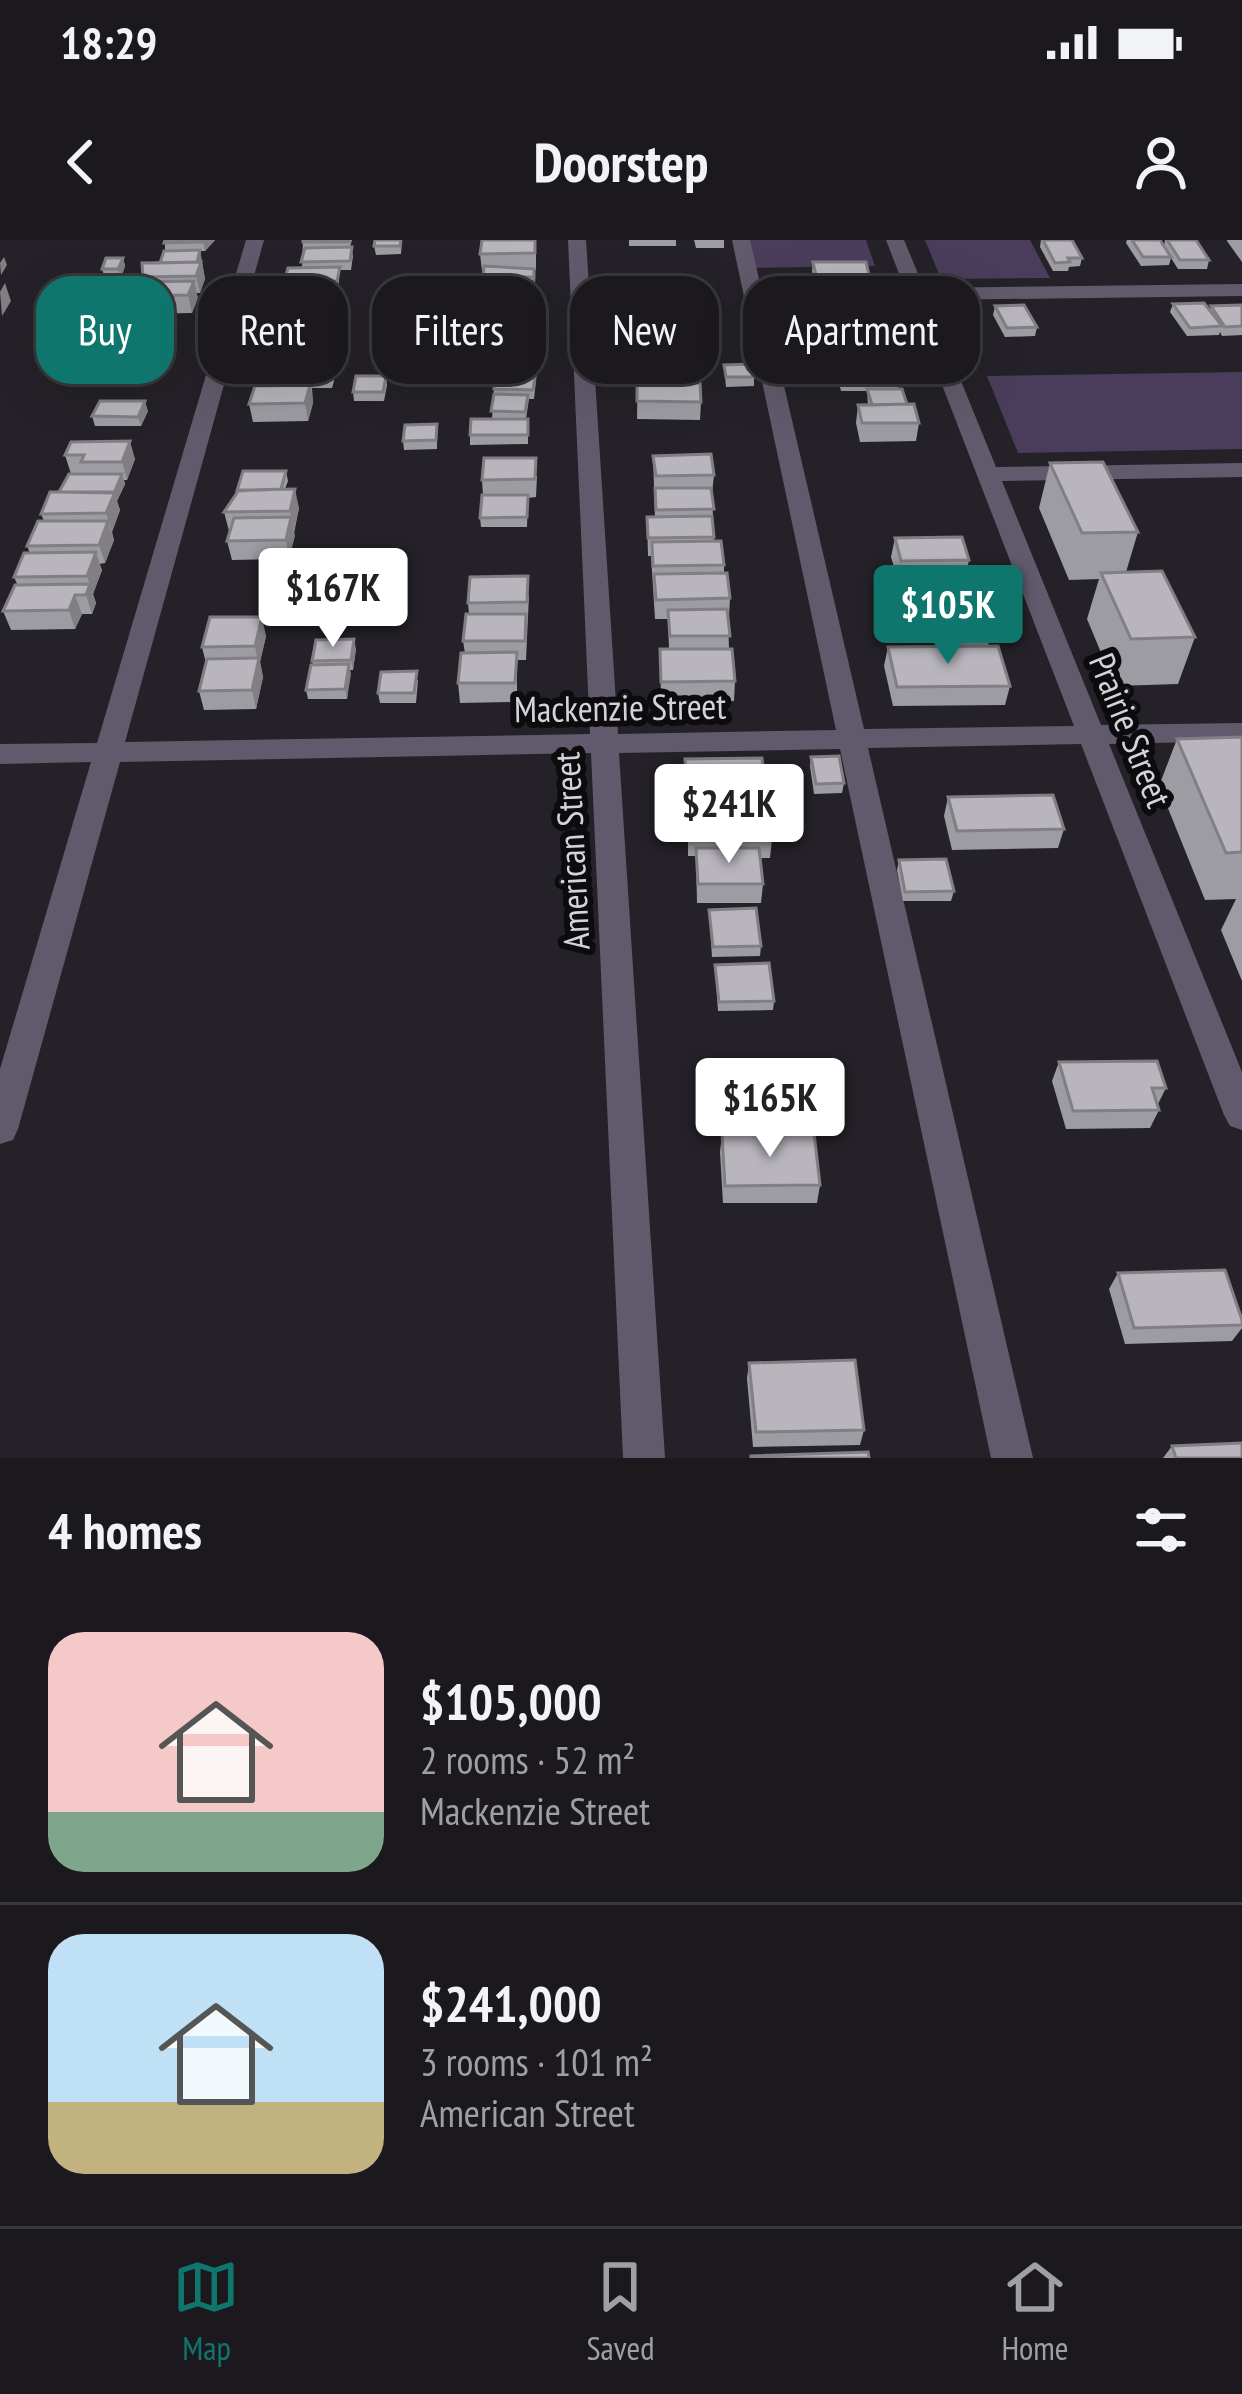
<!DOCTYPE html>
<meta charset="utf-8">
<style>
body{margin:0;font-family:"PT Sans Narrow",sans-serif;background:#242227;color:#f1f3f6;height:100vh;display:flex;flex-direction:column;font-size:45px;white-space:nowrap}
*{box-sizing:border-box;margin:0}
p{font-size:39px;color:#a0a0a4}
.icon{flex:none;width:66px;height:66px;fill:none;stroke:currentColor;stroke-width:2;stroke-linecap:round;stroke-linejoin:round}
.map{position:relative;height:1218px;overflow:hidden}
.details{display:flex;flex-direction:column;background:#1b191e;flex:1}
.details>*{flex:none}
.guide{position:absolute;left:36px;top:36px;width:1170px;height:108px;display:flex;gap:24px}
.price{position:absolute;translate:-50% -102px;padding:0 27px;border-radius:12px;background:#fff;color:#222;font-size:39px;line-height:78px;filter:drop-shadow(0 3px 6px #0008)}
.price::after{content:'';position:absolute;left:50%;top:72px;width:36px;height:27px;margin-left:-18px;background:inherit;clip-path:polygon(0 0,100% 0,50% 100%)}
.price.current{background:#0f766e;color:#fff}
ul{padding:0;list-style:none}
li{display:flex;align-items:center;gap:36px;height:300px;padding:0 48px}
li+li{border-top:3px solid #39383c}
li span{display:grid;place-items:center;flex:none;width:336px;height:240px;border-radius:36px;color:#555}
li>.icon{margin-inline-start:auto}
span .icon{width:144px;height:144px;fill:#fffc;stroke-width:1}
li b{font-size:51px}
h2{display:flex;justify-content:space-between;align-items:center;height:144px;padding:0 48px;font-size:51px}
.tag{padding:0 42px;border-radius:36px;background:#1b191e;box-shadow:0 12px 48px #0002,0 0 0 3px #39383c;font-size:42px;line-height:108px}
.tag.current{background:#0f766e;color:#fff}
.status{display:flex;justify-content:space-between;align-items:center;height:84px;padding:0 60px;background:#1b191e;direction:ltr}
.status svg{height:33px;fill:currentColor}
header{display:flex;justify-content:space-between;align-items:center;height:156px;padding:0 48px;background:#1b191e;font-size:54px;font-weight:700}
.dock{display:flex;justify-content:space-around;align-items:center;height:168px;border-top:3px solid #39383c;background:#1b191e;font-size:33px;color:#a0a0a4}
.dock a{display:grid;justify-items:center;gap:6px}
.dock .current{color:#0f766e}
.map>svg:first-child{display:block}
.green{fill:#4a3d5b}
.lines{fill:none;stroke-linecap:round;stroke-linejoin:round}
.minor{fill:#615a6c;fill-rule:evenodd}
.wall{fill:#9e9ca3}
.shaded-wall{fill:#817f84}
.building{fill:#b8b5bd;stroke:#817f84;stroke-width:3}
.labels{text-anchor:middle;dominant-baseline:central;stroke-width:12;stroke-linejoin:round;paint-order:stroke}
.street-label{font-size:36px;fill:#d5d3d8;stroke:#0c0b0e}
</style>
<div class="status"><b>18:29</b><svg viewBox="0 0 49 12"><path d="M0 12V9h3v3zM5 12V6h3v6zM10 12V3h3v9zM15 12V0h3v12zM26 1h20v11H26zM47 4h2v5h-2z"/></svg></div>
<header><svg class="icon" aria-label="back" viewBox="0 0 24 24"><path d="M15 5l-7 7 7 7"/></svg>Doorstep<svg class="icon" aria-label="person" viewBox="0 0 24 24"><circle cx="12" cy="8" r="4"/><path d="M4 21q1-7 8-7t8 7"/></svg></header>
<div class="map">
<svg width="1242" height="1218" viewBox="0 0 1242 1218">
<rect width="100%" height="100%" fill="#242128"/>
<path class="green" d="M746 0H866L875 26 752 28Z
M925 0H1030L1050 38 941 39Z
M1242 132V209L1018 213 987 136Z"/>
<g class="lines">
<path class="minor" d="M246 0H264L125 502 590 494 568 0H586L618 494 836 490 732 0H750L864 489 1074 486 886 0H904L924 48 1242 44V56L928 60 996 227 1242 223V237L1002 241 1101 485 1242 483V501L1109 504 1242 832V890L1230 886 1224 875 1081 504 868 508 1033 1218H991L840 509 619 513 665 1218H623L591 513 120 522 18 889 13 900 0 904V829L91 522 0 524V504L97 503Z"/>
</g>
<path class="wall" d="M165 0H215L205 11H200L205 39 200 53H196L198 58 192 73 138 74 133 56 145 42 142 23H160L165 11Z
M303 0H352L350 7 353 16 351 30H340L338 50 286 51 284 42 302 28Z
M402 0 401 14 376 15 374 6Z
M536 0V30H534L536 89H532V106H535L536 141 534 159H529L526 179H528V204L470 205V195L492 179 494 149 498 131 499 111H471L470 93 503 77 504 69H479L477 52 484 31H482L480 14Z
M629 0H676V6H629Z
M694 0H724V8H696Z
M1041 0H1072L1082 18 1080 26 1069 27 1068 31H1053L1040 7Z
M1127 0H1160L1164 6 1165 0H1196L1209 20 1207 29H1178L1171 18 1169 25 1141 26 1126 3Z
M1227 0H1242V22L1227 1Z
M123 18 125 26 121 38H105L102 29Z
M813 22 869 35 868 43 815 44 812 31Z
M629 36 683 51 682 68 630 69Z
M104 61 96 78 72 79 69 70Z
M1173 64 1210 70 1211 66 1242 65V95L1222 96 1220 92 1219 95 1187 96 1170 72Z
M421 65H447L446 73H444V93L418 94 417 85 422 72Z
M995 66 1037 87 1035 96 1005 97 993 75Z
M633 74H688L687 108 632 107Z
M278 79 336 96 333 112 277 113 274 95Z
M833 84 890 99 889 108H836L832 93Z
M174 91 176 100 170 115H119L117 106Z
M638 120H695L696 143 701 162 700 180 637 179Z
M439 123 436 137 410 136 409 127Z
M724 125 754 137V146L726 147Z
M838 127 899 142 898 149 919 183 916 201 860 202 856 183 858 165H868L867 151H841L837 136Z
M333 131 334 141 332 148H312L313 163 308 181 253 182 249 164 264 146Z
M386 136 387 145 384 161H354L353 152Z
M148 171 141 186H95L92 176Z
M437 184V209L404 210 403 201Z
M71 202 135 219 127 240H124L125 244 117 261 120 270 112 292 114 300 105 323 99 324 102 330 93 354 96 363 92 374H82L75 389 11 390 3 371 17 344 14 337 30 313 27 306 44 281 41 274 59 252 71 234 65 215Z
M653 216 714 235 712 254 714 301 724 325V333L730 358 729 377H728L729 409 735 441 734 461H661L660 409H669L668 379H655L651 316H648L647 277H655Z
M1050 223 1138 292 1126 332 1195 397 1178 444 1115 446 1087 379 1099 339 1069 340 1039 268Z
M286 231 288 241 285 249 299 268 289 319 232 320 227 301 230 290 229 291 224 272Z
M537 236 536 257 528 258 527 287H481L480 278 483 255 482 240Z
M895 298 969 320 965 339 898 340 891 317Z
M529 355 526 420H517V462L460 463 458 443 465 413 463 401 469 374 468 363Z
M935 374 989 401 988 406 1010 446 1005 465 893 466 884 426 888 407 939 406 933 384Z
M266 396 260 422 263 437 256 469 204 470 199 451 206 423 202 407Z
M356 409 353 430H350L347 459H308L306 450 313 425 312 421Z
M418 440 416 463H380L378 453Z
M1242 497V741L1221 690 1236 659 1205 660 1159 546 1177 499Z
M811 517 844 543 842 553 814 554 810 526Z
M685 519 766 551 765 560 772 599 770 618H760L763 644 761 663H697L696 616H688V571H686L684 538Z
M948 557 1064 589 1058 608 952 610 944 576Z
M899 620 954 651 951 661H903L897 630Z
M709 670 761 706 760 716 712 717Z
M715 725 774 761 773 770 718 771Z
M1059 822 1166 848 1157 866 1159 870 1150 888 1066 889 1052 841Z
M722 894 820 945 817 963H723L720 912Z
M1118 1033 1242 1080V1088L1232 1101 1125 1104 1109 1049Z
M749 1123 864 1190 860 1205 753 1207 747 1138Z
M1172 1206 1242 1218H1163Z"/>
<path class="shaded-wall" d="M205 0H215L205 11 203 2Z
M200 10 205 39 200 53 196 36Z
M4 17 7 25 1 35 0 23Z
M123 18 125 26 121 38 118 29Z
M194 41 198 58 192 73 188 55Z
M5 43 11 61 2 76 0 52Z
M101 52 104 61 96 78 94 69Z
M333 79 336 96 333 112 330 95Z
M174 91 176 100 170 115 168 106Z
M310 139 313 163 308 181 305 163Z
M145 161 148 171 141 186 138 177Z
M130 201 135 219 127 240 122 222Z
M122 234 125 244 117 261 120 270 112 292 106 273Z
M295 249 299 268 294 290 290 271Z
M291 277 295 296 289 319 286 300Z
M108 281 114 300 105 323 99 305Z
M96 312 102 330 93 354 96 363 92 374 86 355 90 345 87 336Z
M75 355 82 374 75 389 69 370Z
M262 377 266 396 260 422 263 437 256 469 252 450 258 422 255 406Z
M354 399 356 409 353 430 351 420Z
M349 424 351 434 347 459 345 449Z"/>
<path class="building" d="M165 0H205L203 2 164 3Z
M303 0H349V2H303Z
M375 0H401L400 6H374Z
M482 0H535V13L480 14Z
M1043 0H1072L1082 18H1068L1070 22 1055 23Z
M1132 0H1160L1171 17H1143Z
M1167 0H1196L1209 20H1180Z
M352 7 350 21 301 22 305 8Z
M200 10 197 22 160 23 164 11Z
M106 18H123L118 29H102Z
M201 22 196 36 143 37 142 23Z
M813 22H866L869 35H816Z
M484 26 534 29V37H483Z
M340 27 337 41 284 42 288 28Z
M629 36H681L683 51 630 52Z
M479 37H534L533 52H477Z
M194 41 188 55 133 56 139 42Z
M77 52H101L94 69 69 70Z
M447 56 446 64 421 65 422 57Z
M1204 63 1222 86 1190 88 1173 64Z
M536 64V80H532V76L503 77 504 65Z
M1024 65 1037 87 1007 88 995 66Z
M1242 65V86L1225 87 1211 66Z
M444 72 443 85H417L418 73Z
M633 74H688V90L633 89Z
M532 76 531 93H470L471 77Z
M278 79H333L330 95H274Z
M833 84H886L890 99H837Z
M124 91H174L168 106H117Z
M499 106H535V123L498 124Z
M412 113 438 114 435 128 409 127Z
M638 120H695L696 139 637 138Z
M752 124 754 137H726L724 125Z
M894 126 899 142H842L838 127Z
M333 131 331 139H310L309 145 264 146 268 132Z
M497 131 536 132 533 150 494 149Z
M356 136H386L383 152H353Z
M637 143H700L701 162 637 161Z
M310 145 305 163 249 164 255 146Z
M867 149H902L907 164 872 165Z
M494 154 528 155 525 172 491 171Z
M100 161H145L138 177 92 176Z
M914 164 919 183H862L858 165Z
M471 179H528V195H470Z
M437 184 436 200 403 201 405 185Z
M130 201 122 222H81L84 215H65L71 202Z
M711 214 714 235 656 236 653 216Z
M484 218H536L535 239 482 240Z
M1103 222 1138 292 1082 293 1050 223Z
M243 231H286L281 249 237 251Z
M69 234H122L114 253 59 252Z
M655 248H711L714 269 656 270Z
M295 249 290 271 224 272 239 250Z
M50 252H115L106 273 41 274Z
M482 255H528L527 277 480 278Z
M712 276 714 297 648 298 647 277Z
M291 277 286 300 227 301 234 278Z
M38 281H108L99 305 27 306Z
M962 297 969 320 901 321 895 298Z
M721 301 724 325 653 326 652 302Z
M96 312 87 336 14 337 24 313Z
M1162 331 1195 397 1131 399 1101 333Z
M727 333 730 358 656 360 654 334Z
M528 336 527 362 468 363 470 337Z
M90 344 86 355H75L69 370 3 371 15 345Z
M727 369 730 396H670L668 370Z
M978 373 989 401H942L935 374Z
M466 374H526L525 401H463Z
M210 377H262L255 406 202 407Z
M354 399 351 420 312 421 316 400Z
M998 406 1010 446 897 447 888 407Z
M660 409H732L735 441 661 442Z
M517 412 515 443H458L461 413Z
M259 418 252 450 199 451 207 419Z
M349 424 345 449 306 450 311 425Z
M417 431 414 453H378L381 432Z
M1242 497V612L1226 613 1177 499Z
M839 516 844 543 816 544 811 517Z
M762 518 766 551 687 552 685 519Z
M1053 555 1064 589 957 591 948 557Z
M688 559 769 561 772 599 688 597Z
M696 608H759L763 644H698Z
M946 619 954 651 905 652 899 620Z
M756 668 761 706 713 707 709 670Z
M769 723 774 761 719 762 715 725Z
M1157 821 1166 848H1152L1159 870 1073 871 1059 822Z
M814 893 820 945 725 946 722 894Z
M1225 1030 1242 1080V1085L1134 1088 1118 1033Z
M855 1120 864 1190 756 1192 749 1123Z
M1242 1203V1218H1176L1172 1206Z
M868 1212 869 1218H751V1216Z"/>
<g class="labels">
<g class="street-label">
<text transform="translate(620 467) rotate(-1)">Mackenzie Street</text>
<text transform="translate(1131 490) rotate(68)">Prairie Street</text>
<text transform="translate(571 611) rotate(-93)">American Street</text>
</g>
</g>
</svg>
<b class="price" style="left:333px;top:410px">$167K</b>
<b class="price current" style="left:948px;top:427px">$105K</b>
<b class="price" style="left:729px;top:626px">$241K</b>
<b class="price" style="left:770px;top:920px">$165K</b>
<div class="guide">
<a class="tag current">Buy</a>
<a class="tag">Rent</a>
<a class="tag">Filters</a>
<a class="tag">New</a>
<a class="tag">Apartment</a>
</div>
</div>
<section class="details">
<h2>4 homes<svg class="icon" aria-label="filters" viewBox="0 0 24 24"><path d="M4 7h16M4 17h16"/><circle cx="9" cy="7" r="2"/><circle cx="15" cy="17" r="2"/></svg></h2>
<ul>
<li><span style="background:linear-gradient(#f6c9c9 75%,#7fa58c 0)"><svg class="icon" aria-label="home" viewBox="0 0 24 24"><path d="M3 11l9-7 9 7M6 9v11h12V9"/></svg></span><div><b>$105,000</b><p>2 rooms · 52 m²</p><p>Mackenzie Street</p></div></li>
<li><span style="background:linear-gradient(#bfe0f5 70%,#c2b280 0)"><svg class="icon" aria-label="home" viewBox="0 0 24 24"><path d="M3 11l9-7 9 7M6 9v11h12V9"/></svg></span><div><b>$241,000</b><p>3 rooms · 101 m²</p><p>American Street</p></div></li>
</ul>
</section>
<nav class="dock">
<a class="current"><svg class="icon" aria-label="map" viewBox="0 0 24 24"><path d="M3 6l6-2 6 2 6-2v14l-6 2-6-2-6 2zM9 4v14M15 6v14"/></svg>Map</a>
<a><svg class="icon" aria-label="saved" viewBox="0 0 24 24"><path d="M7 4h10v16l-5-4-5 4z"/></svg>Saved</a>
<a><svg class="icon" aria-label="home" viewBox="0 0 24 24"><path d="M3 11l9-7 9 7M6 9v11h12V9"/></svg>Home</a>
</nav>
